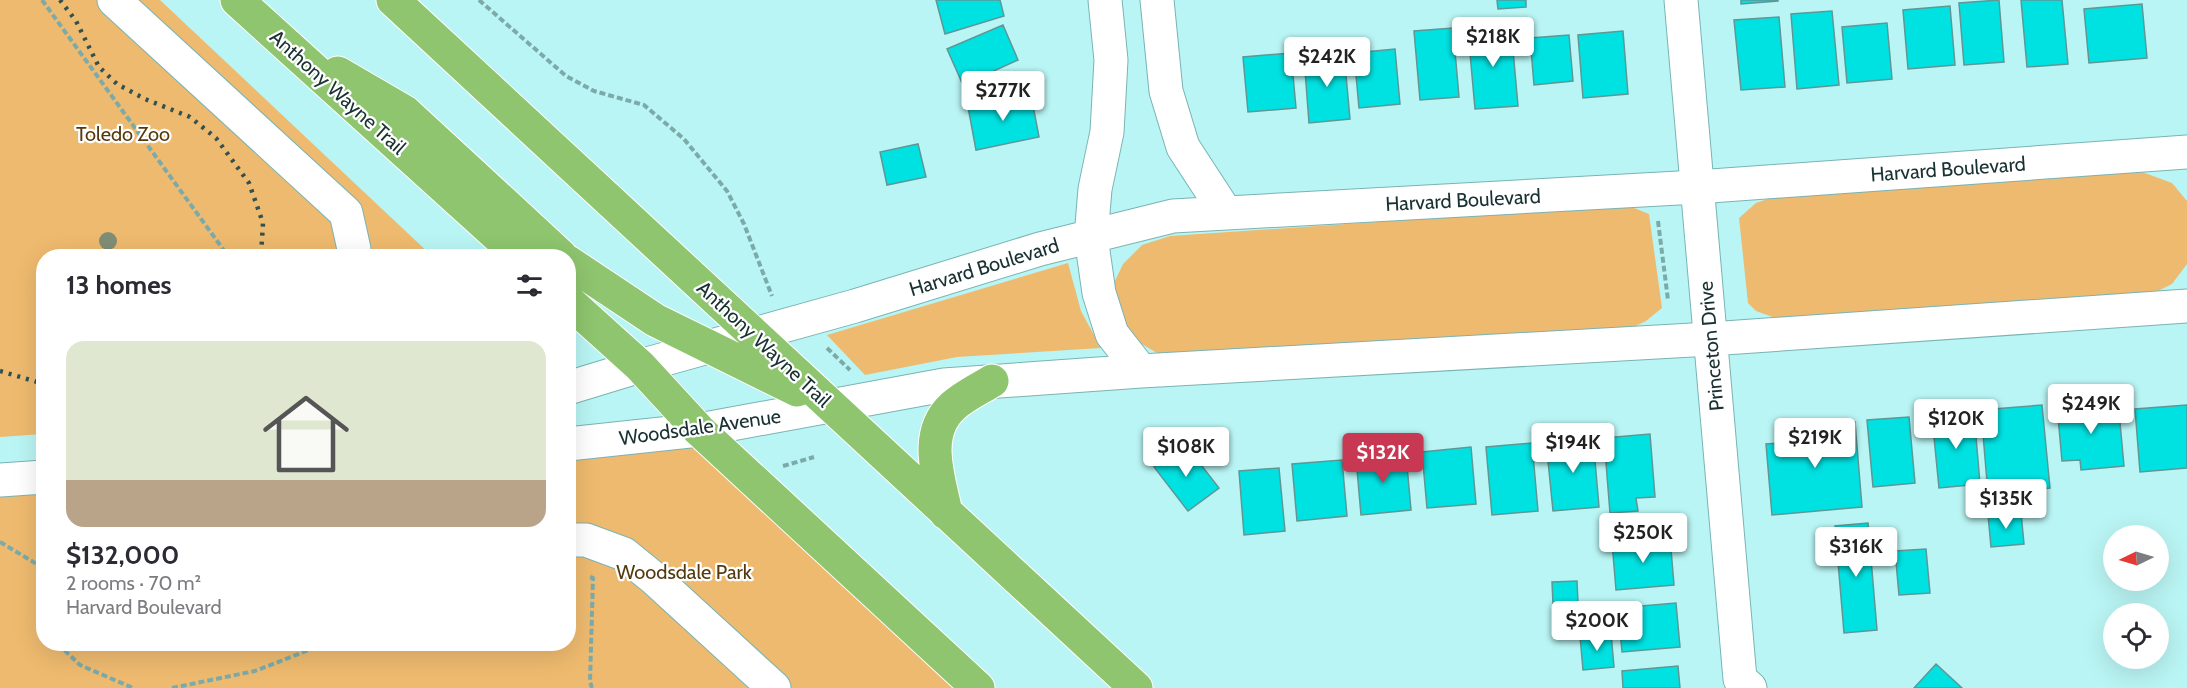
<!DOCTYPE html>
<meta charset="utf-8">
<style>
body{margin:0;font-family:Cabin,sans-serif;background:#f7f7f7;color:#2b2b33;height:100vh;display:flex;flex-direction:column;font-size:22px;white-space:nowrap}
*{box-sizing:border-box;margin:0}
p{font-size:20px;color:#7c7c81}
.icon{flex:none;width:33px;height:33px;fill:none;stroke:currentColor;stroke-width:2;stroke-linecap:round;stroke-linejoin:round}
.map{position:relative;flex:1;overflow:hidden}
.drawer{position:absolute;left:36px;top:249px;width:540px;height:402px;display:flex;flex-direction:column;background:#fff;border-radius:24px;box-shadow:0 6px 24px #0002}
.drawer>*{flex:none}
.needle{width:39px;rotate:265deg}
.tools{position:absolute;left:2103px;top:525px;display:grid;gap:12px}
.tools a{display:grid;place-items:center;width:66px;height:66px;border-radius:50%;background:#fff;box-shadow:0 6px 24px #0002;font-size:30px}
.price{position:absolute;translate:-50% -51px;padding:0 14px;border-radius:6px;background:#fff;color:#222;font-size:20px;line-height:39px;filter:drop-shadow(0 2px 3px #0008)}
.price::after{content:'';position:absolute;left:50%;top:36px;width:18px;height:14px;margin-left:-9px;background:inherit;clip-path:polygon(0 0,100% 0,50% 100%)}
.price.on{background:#c83852;color:#fff}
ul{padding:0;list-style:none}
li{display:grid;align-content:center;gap:12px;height:318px;padding:0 30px}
li span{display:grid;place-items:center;height:186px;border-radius:18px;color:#555}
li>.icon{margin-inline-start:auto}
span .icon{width:108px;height:108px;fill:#fffc;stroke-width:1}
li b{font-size:26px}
h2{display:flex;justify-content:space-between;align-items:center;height:72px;padding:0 30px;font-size:26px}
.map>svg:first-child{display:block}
.green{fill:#eeba6f}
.building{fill:#00e2e2;stroke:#5d9796;stroke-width:1.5}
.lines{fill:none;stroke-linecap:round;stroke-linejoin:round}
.minor-casing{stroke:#7ab3b3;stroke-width:35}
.highway-casing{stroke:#fff;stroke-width:35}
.path{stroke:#7caaa9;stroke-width:4;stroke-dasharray:6 3;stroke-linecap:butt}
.minor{stroke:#fff;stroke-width:33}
.highway{stroke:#8ec56e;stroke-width:33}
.rail{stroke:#325050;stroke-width:4.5;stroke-dasharray:3 6;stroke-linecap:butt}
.tree{fill:#818e76}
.labels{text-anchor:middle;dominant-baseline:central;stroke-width:4.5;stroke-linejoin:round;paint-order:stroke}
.street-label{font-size:20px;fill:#193131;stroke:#fff}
.park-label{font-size:20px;fill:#54390e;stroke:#fff}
</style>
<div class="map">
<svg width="2187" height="688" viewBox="0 0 2187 688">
<rect width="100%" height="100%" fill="#b9f5f4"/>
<path class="green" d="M0 0H160L432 256H44L43 434 0 437Z
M2142 172 2172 183 2187 201V264L2172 284 2152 294 1778 319 1756 311 1748 303 1739 218 1756 203 1779 195Z
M1627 205 1649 214 1662 308 1646 321 1625 331 1164 357 1133 339 1118 313 1114 283 1123 264 1142 245 1170 236Z
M1068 263 1081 311 1101 348 957 357 865 375 827 335Z
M699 430 979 688H0V480L43 476 44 644H568L569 444Z"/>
<path class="building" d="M936 0H1000L1004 16 945 34Z
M1497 0H1526V7L1498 9Z
M1741 0H1778V1L1741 4Z
M1999 0 2004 62 1964 65 1959 3Z
M2021 0H2062L2068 64 2027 67Z
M2142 4 2147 58 2089 63 2084 9Z
M1950 6 1955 65 1908 69 1903 10Z
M1832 11 1839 85 1797 89 1791 14Z
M1779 17 1785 87 1741 90 1734 20Z
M1887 23 1892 79 1847 83 1842 27Z
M1003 25 1018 60 963 85 947 49Z
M1511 27 1518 106 1475 109 1468 31Z
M1453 28 1459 97 1420 100 1414 31Z
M1623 31 1628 94 1583 98 1578 35Z
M1569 35 1573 81 1534 85 1530 38Z
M1395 49 1400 104 1359 108 1354 53Z
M1291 53 1296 108 1248 112 1243 57Z
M1344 53 1350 119 1309 123 1304 57Z
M1031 95 1039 137 976 150 968 107Z
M918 144 926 177 887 185 880 152Z
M2118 401 2124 466 2081 470 2080 460 2062 461 2057 406Z
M2042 405 2050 488 1988 494 1981 410Z
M2187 405V468L2140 472 2135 409Z
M1974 413 1980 484 1939 488 1932 417Z
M1909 417 1915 483 1873 487 1867 420Z
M1855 422 1862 507 1772 515 1766 444 1780 443 1779 428Z
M1650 434 1655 497 1636 498 1638 511 1610 513 1604 438Z
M1593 437 1599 507 1553 511 1546 441Z
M1532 443 1538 511 1492 515 1486 447Z
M1185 444 1219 488 1188 511 1154 467Z
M1471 447 1476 504 1427 508 1422 452Z
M1406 454 1411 510 1361 515 1356 458Z
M1342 460 1347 516 1297 521 1292 464Z
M1279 468 1285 531 1244 535 1239 471Z
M2021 512 2024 544 1991 547 1988 515Z
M1868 523 1877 630 1844 633 1835 526Z
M1670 537 1674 585 1616 590 1612 542Z
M1926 549 1930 593 1899 595 1895 551Z
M1577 581 1578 603 1553 604 1552 582Z
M1676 603 1680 647 1622 652 1618 608Z
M1611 633 1614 667 1583 670 1580 636Z
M1936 664 1962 688H1914Z
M1678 666 1680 688H1623L1622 671Z"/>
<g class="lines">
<defs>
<path id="minor" d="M114 0 346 213 354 249 353 256
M1105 0 1111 60 1107 132 1095 189 1091 237 1099 293 1112 334 1141 371
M1157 0 1166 91 1183 147 1226 213
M1681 0 1740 679 1750 688
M568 388 640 366 855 306 1040 249 1173 216 1697 187 2187 152
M568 444 699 430 944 385 1141 371 1710 339 2187 306
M0 480 44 477
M568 540H586L624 554 656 580 774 688"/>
<path id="highway" d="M237 0 520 256
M393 0 1136 688
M338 73 405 112 561 256
M568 262 655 320 797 390
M568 301 640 366 699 430 978 688
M946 513C939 478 922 434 953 406 964 396 979 389 992 381"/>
</defs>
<use href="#minor" class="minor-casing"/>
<use href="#highway" class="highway-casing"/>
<path class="path" d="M42 0 228 256
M479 0 566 76 594 91 644 105 684 139 727 191 744 224 772 296
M1658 221 1668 300
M827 348 850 370
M783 466 814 457
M0 542 40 566 44 584
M590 577 593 578 590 682 592 688
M58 644 80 665 133 688
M172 688 255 671 324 644"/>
<use href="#minor" class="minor"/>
<use href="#highway" class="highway"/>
<path class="rail" d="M60 0 76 21 99 67 117 84 145 99 190 117 216 138 249 183 263 223 261 256
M0 371 44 384"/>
</g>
<circle class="tree" cx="108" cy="241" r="9"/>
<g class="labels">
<g class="street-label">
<text transform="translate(338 92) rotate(42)">Anthony Wayne Trail</text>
<text transform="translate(1948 169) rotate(-4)">Harvard Boulevard</text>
<text transform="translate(1463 200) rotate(-3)">Harvard Boulevard</text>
<text transform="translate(984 267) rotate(-17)">Harvard Boulevard</text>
<text transform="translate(764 344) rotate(43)">Anthony Wayne Trail</text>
<text transform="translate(1711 346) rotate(-95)">Princeton Drive</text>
<text transform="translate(700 427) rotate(-8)">Woodsdale Avenue</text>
</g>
<g class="park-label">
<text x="123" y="134">Toledo Zoo</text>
<text x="684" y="572">Woodsdale Park</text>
</g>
</g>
</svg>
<div class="tools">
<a><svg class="needle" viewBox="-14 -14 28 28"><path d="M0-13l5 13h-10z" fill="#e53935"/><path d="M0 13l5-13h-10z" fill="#7c7c81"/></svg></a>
<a><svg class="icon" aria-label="locate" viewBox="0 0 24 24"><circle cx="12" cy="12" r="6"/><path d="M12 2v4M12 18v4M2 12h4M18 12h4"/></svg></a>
</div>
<b class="price" style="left:1493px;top:68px">$218K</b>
<b class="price" style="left:1327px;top:88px">$242K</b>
<b class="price" style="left:1003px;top:122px">$277K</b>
<b class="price" style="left:2091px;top:435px">$249K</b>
<b class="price" style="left:1956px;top:450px">$120K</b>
<b class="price" style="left:1815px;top:469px">$219K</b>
<b class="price" style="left:1573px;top:474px">$194K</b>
<b class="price" style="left:1186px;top:478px">$108K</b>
<b class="price on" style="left:1383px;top:484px">$132K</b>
<b class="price" style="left:2006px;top:530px">$135K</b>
<b class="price" style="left:1643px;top:564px">$250K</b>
<b class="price" style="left:1856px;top:578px">$316K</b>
<b class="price" style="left:1597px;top:652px">$200K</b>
<section class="drawer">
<h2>13 homes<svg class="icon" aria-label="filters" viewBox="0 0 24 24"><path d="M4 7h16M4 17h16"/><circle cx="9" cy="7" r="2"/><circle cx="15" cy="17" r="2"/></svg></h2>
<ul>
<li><span style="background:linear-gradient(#dfe7d0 75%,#b9a48a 0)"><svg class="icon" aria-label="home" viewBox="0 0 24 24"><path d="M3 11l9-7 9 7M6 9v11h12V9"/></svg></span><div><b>$132,000</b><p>2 rooms · 70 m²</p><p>Harvard Boulevard</p></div></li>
</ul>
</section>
</div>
